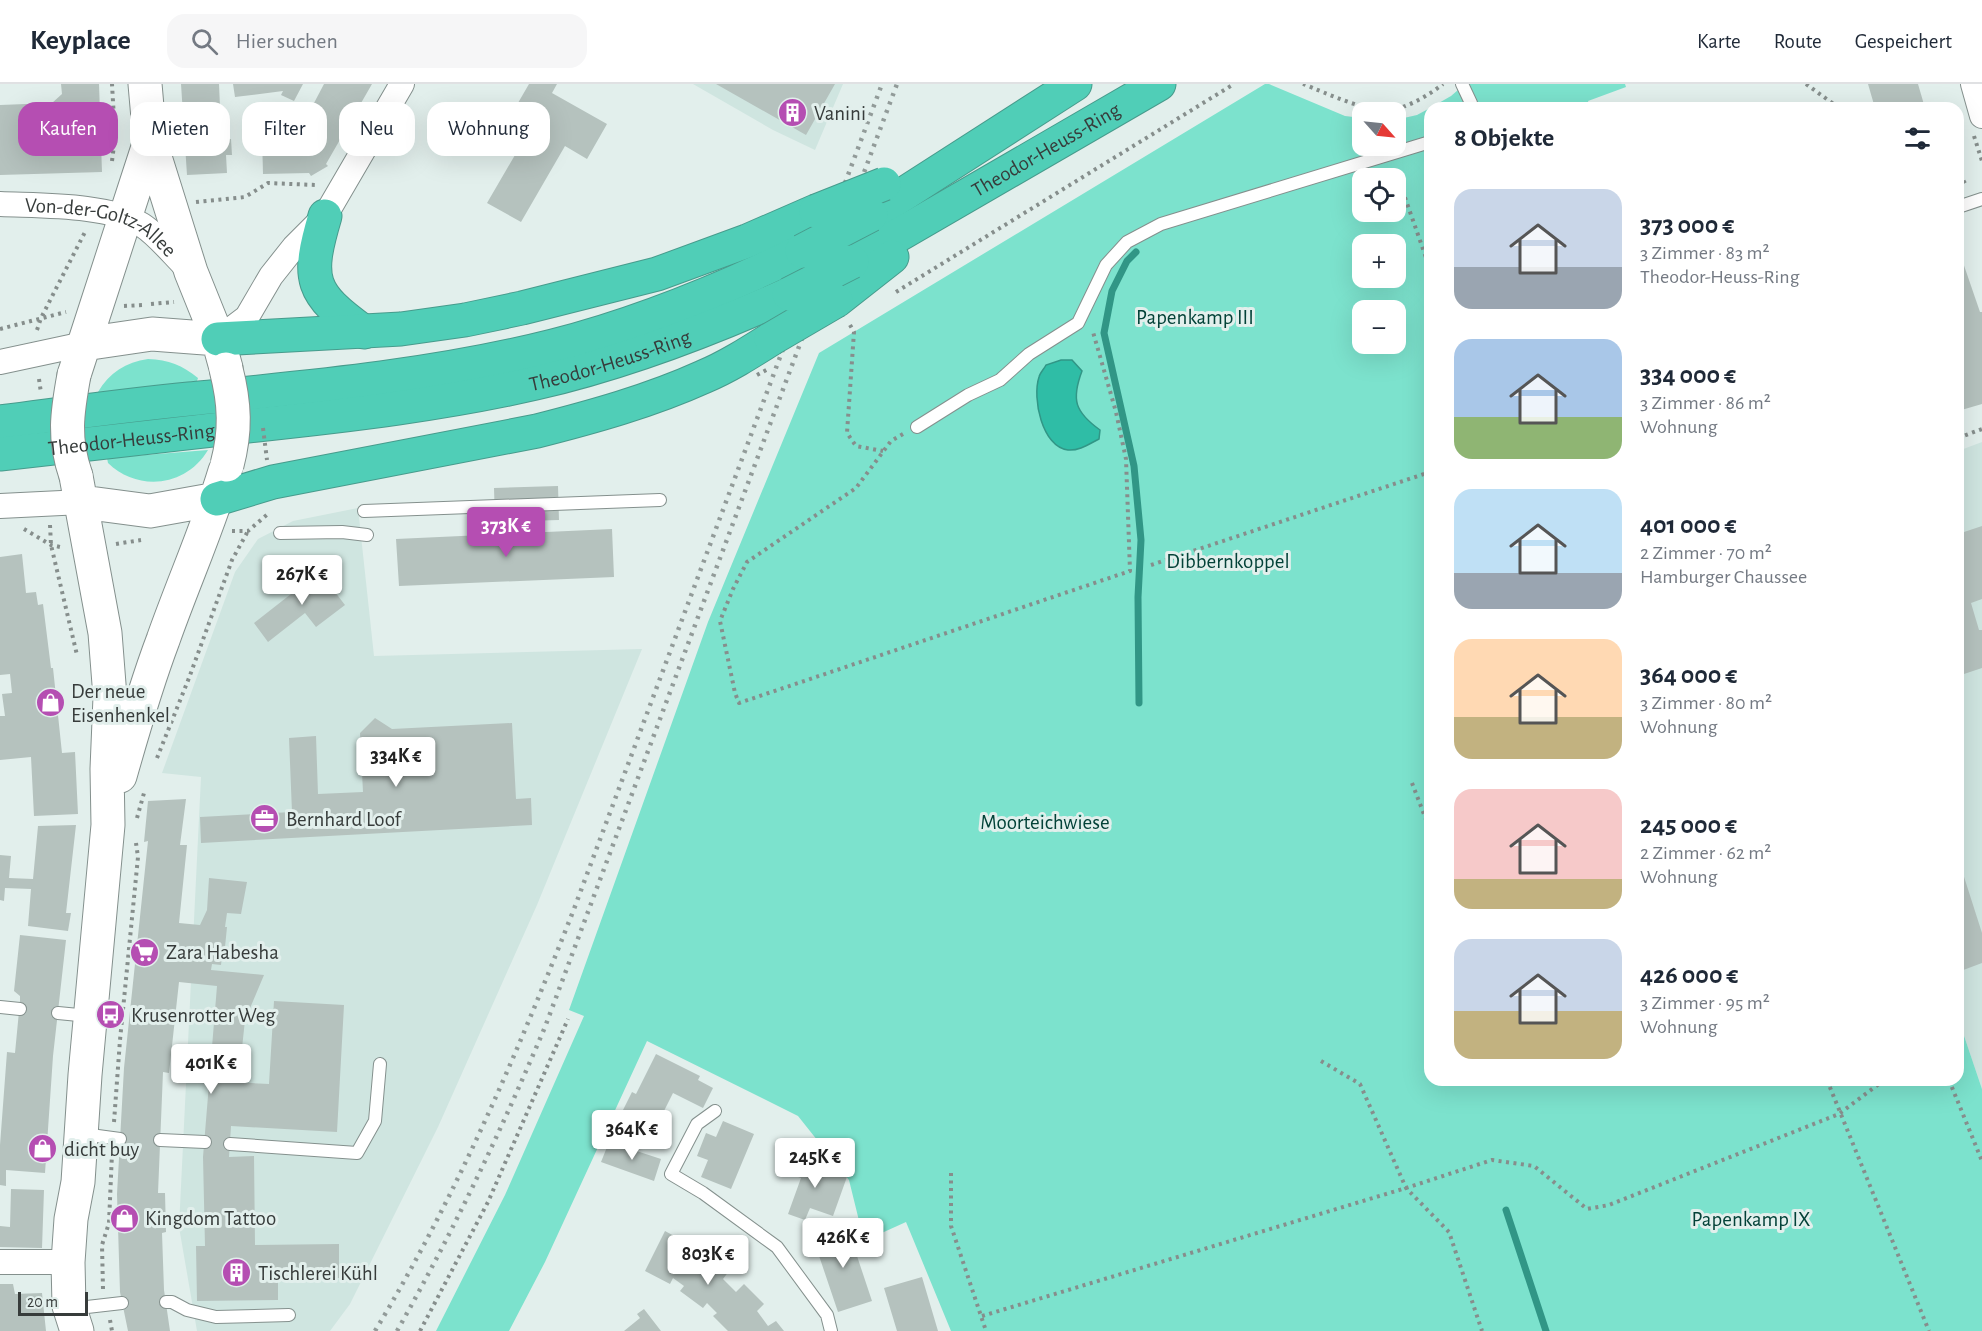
<!DOCTYPE html>
<html lang="de">
<meta charset="utf-8">
<style>
body{margin:0;font-family:"Alegreya Sans",sans-serif;background:#f6f6f7;color:#1f2937;height:100vh;display:flex;flex-direction:column;font-size:22px;white-space:nowrap}
*{box-sizing:border-box;margin:0}
p{font-size:20px;color:#747a83}
.icon{flex:none;width:33px;height:33px;fill:none;stroke:currentColor;stroke-width:2;stroke-linecap:round;stroke-linejoin:round}
.map{position:relative;flex:1;overflow:hidden}
.panel{position:absolute;left:1424px;top:18px;width:540px;height:984px;display:flex;flex-direction:column;background:#fff;border-radius:18px;box-shadow:0 6px 24px #0002}
.panel>*{flex:none}
.hud{position:absolute;left:18px;top:18px;width:570px;height:54px;display:flex;gap:12px}
.needle{width:39px;rotate:117deg}
.fabs{position:absolute;left:1352px;top:18px;display:grid;gap:12px}
.fabs a{display:grid;place-items:center;width:54px;height:54px;border-radius:12px;background:#fff;box-shadow:0 6px 24px #0002;font-size:30px}
.scale{position:absolute;left:18px;bottom:15px;width:70px;box-sizing:border-box;padding-left:6px;border:3px solid #373c3b;border-top:0;font-size:16px;line-height:21px;white-space:nowrap;color:#373c3b;-webkit-text-stroke:4px #e2efec;paint-order:stroke}
.price{position:absolute;translate:-50% -51px;padding:0 14px;border-radius:6px;background:#fff;color:#222;font-size:20px;line-height:39px;filter:drop-shadow(0 2px 3px #0008)}
.price::after{content:'';position:absolute;left:50%;top:36px;width:18px;height:14px;margin-left:-9px;background:inherit;clip-path:polygon(0 0,100% 0,50% 100%)}
.price.selected{background:#b54eb2;color:#fff}
ul{padding:0;list-style:none}
li{display:flex;align-items:center;gap:18px;height:150px;padding:0 30px}
li span{display:grid;place-items:center;flex:none;width:168px;height:120px;border-radius:18px;color:#555}
li>.icon{margin-inline-start:auto}
span .icon{width:72px;height:72px;fill:#fffc;stroke-width:1}
li b{font-size:26px}
h2{display:flex;justify-content:space-between;align-items:center;height:72px;padding:0 30px;font-size:26px}
.pill{padding:0 21px;border-radius:18px;background:#fff;box-shadow:0 6px 24px #0002;font-size:21px;line-height:54px}
.pill.selected{background:#b54eb2;color:#fff}
header{display:flex;align-items:center;gap:36px;box-sizing:border-box;height:84px;padding:0 30px;background:#fff;border-bottom:2px solid #e0e1e3}
header strong{font-size:28px}
nav{display:flex;gap:33px;margin-inline-start:auto;font-size:21px}
.search{width:420px;height:54px;background:#f6f6f7;display:flex;align-items:center;gap:15px;box-sizing:border-box;padding:0 21px;border-radius:18px;color:#747a83;font-size:22px}
.map>svg:first-child{display:block}
.built{fill:#cfe5e0}
.green{fill:#7ce2cd;fill-rule:evenodd}
.water{fill:#2fbda6;stroke:#319686;stroke-width:1.5}
.lines{fill:none;stroke-linecap:round;stroke-linejoin:round}
.stream{stroke:#319686;stroke-width:7}
.building{fill:#b5c2be}
.lane-casing{stroke:#84908d;stroke-width:14}
.street-casing{stroke:#84908d;stroke-width:26}
.secondary-casing{stroke:#84908d;stroke-width:35}
.highway-casing{stroke:#479b8c;stroke-width:35}
.path{stroke:#868e8c;stroke-width:4;stroke-dasharray:3 4.5;stroke-linecap:butt}
.lane{stroke:#fff;stroke-width:12}
.street{stroke:#fff;stroke-width:24}
.secondary{stroke:#fff;stroke-width:33}
.highway{stroke:#50ceb7;stroke-width:33}
.rail{stroke:#929b99;stroke-width:4.5;stroke-dasharray:3 6;stroke-linecap:butt}
.secondary-bridge-casing{stroke:#84908d;stroke-width:35;stroke-linecap:butt}
.highway-bridge-casing{stroke:#479b8c;stroke-width:35;stroke-linecap:butt}
.path-bridge{stroke:#868e8c;stroke-width:4;stroke-dasharray:3 4.5;stroke-linecap:butt}
.secondary-bridge{stroke:#fff;stroke-width:33}
.highway-bridge{stroke:#50ceb7;stroke-width:33}
.labels{text-anchor:middle;dominant-baseline:central;stroke-width:6;stroke-linejoin:round;paint-order:stroke}
.poi-label{font-size:21px;fill:#373c3b;stroke:#e2efec;text-anchor:start}
.street-label{font-size:21px;fill:#373c3b;stroke:#e2efec}
.park-label{font-size:21px;fill:#034238;stroke:#e2efec}
</style>
<header>
<strong>Keyplace</strong>
<div class="search"><svg class="icon" aria-label="search" viewBox="0 0 24 24"><circle cx="10" cy="10" r="6"/><path d="M15 15l6 6"/></svg>Hier suchen</div>
<nav><a>Karte</a><a>Route</a><a>Gespeichert</a></nav>
</header>
<div class="map">
<svg width="1982" height="1247" viewBox="0 0 1982 1247">
<rect width="100%" height="100%" fill="#e2efec"/>
<path class="built" d="M693 0H843L815 66 773 46Z
M1982 358V1005L1958 934V367Z
M358 424 374 572 642 565 537 821 438 1043 350 1220 330 1247H197L179 1143 201 693 162 689 235 488 258 455 293 437Z"/>
<path class="green" d="M1265 0H1269L1345 32 1362 34V62H1395V36L1417 31 1430 24V996H1958V934L1982 1005V1247H951L906 1138 864 1157 849 1096 798 1032 647 957 545 1178 509 1247H436L505 1111 584 932 569 926 708 538 819 269ZM1362 94H1395V128H1362ZM1362 160H1395V194H1362ZM1362 226H1395V260H1362Z
M1465 0H1625L1626 3 1588 17 1590 24H1430L1451 12Z
M148 275C169 276 182 281 198 294L197 297 101 310 98 308C109 289 126 278 148 275Z
M208 366C186 403 138 408 108 379L107 374Z"/>
<path class="water" d="M1061 276H1072L1082 287C1071 316 1075 328 1100 346L1099 355C1089 360 1079 367 1068 366 1042 363 1032 314 1039 293 1040 289 1044 285 1046 281Z"/>
<g class="lines">
<path class="stream" d="M1136 168 1127 177 1112 207 1104 249 1134 382 1141 456 1138 513 1139 619
M1506 1126 1546 1247"/>
</g>
<path class="building" d="M61 0H99L102 88 0 91V21L52 19 62 10Z
M181 0H219L220 23H225L226 40 221 41 222 56 231 55 232 71H226L227 89 187 91Z
M233 0H303L294 17 281 11 283 7 235 13Z
M324 0H372L326 80 328 82 311 92 309 89 263 90 262 52 294 51 301 47 316 20 314 19Z
M529 0H557L552 9 607 40 587 75 565 62 521 138 487 119 522 59 508 51 517 35 511 31Z
M716 0H835L806 51Z
M1868 0H1918L1925 24H1875Z
M1958 164 1980 228H1982V320L1958 327Z
M558 402 559 436 495 438 494 404Z
M1982 442V515L1971 519 1979 546H1982V584L1958 592V450Z
M612 445 614 493 399 502 396 455Z
M22 470 26 509 36 508 38 521 43 520 51 584H53L62 669 75 668 78 730 34 732 31 673 0 676V632H5L2 610 12 609 10 590 0 591V473Z
M318 486 345 521 316 543 305 529 268 558 254 539 291 510 289 508Z
M375 634 392 645 512 639 516 715 531 714 532 741 201 759 200 733 292 728 289 654 316 652 318 710 363 708 360 649Z
M186 715 180 761H187L179 839 200 841 207 826 209 794 247 798 241 830 227 829 225 843H227L224 873H222L221 881 212 880 211 886 264 891 245 936 240 983H236L234 998 269 1000 274 917 344 921 337 1048 231 1042 229 1073 254 1072 255 1161 339 1160V1194L278 1195V1216L197 1217 196 1162H205L203 1073 217 902 179 898 169 989 163 988 158 1109H165L166 1148 162 1149 164 1206 170 1247H128L120 1208 117 1110 124 984 148 757 144 758 148 717Z
M76 741 66 829H71L68 847 28 842 31 805 5 804 4 817 0 816V771L11 772 9 794 33 795 38 742Z
M1958 774 1982 849V879L1958 888Z
M20 851 66 856 53 972 45 1089 6 1086V1102L0 1101V1061L7 968 15 969 20 917V912L14 907Z
M656 970 700 992 698 996 713 1004 703 1024 673 1009 646 1063 613 1046 632 1008 636 1010Z
M723 1037 754 1050 731 1105 701 1093 708 1076 697 1072 706 1049 716 1053Z
M609 1058 661 1075 654 1097 601 1078Z
M786 1074 831 1090 833 1085 848 1090 833 1132 810 1124 805 1136 788 1130 801 1094 781 1087Z
M11 1105 44 1106 42 1164 0 1163V1142L10 1143Z
M847 1142 872 1217 838 1228 813 1154Z
M665 1147 691 1161 686 1170 701 1178 707 1171 729 1187 723 1195 736 1208 744 1200 764 1220 757 1227 768 1242 776 1237 784 1247H728L713 1232 717 1229 707 1219 703 1224 680 1207 684 1202 673 1194 670 1200 645 1187Z
M922 1193 938 1247H897L884 1204Z
M0 1200H13L15 1210 42 1209 46 1247H0Z
M644 1225 661 1247H624L640 1234 637 1230Z"/>
<g class="lines">
<defs>
<path id="lane" d="M1462 0 1471 19V24
M1958 123 1982 115
M917 343 968 311 1000 296 1029 270 1078 239 1106 181 1127 158 1161 140 1430 58
M364 427 660 416
M280 449 342 448 367 451
M0 923 20 925
M58 929 89 932
M715 1027 697 1040 671 1090 703 1109 777 1163 827 1231 831 1247
M83 1050 120 1055
M160 1056 205 1058
M230 1060 357 1069 375 1037 380 980
M166 1218H172L187 1226 216 1233 289 1231
M87 1223 122 1219"/>
<g id="street">
<path d="M1973 0 1982 32"/>
<path id="s1" d="M0 120C40 122 108 120 142 141 159 152 174 172 189 186"/>
<path d="M218 255 247 233 271 192 294 163 325 132 402 0"/>
<path d="M0 278 84 260"/>
<path d="M0 422 82 418"/>
<path d="M0 1178H68"/>
</g>
<path id="secondary" d="M145 0 150 57 191 188 218 255 226 284
M84 260 152 250 218 255
M74 291 150 57
M76 392 105 549 110 613 107 685 108 741 85 991 78 1098 71 1135 68 1178 69 1222 77 1247
M82 418 150 427 217 415
M120 692C133 646 146 601 163 556 183 499 208 444 225 387"/>
<g id="highway">
<path d="M871 131 1075 0"/>
<path d="M325 132C306 196 310 209 364 248"/>
<path id="s2" d="M852 178 1159 0"/>
<path d="M836 217 892 173"/>
<path d="M218 255 401 245 465 236 522 224 657 190 747 157 816 127"/>
<path d="M0 338C63 330 126 321 189 315 311 303 434 292 553 262 640 240 722 206 802 167"/>
<path id="s3" d="M0 370C86 360 172 351 257 341 351 331 444 320 536 299 623 279 707 247 789 210"/>
<path d="M217 415 273 398 537 347C592 333 650 317 703 293 727 283 749 269 771 255"/>
</g>
</defs>
<use href="#lane" class="lane-casing"/>
<use href="#street" class="street-casing"/>
<use href="#secondary" class="secondary-casing"/>
<use href="#highway" class="highway-casing"/>
<path class="path" d="M1303 0C1324 8 1372 31 1393 26 1412 21 1429 11 1443 0
M1806 0 1839 24
M1974 52 1982 77
M112 77 115 53 112 0
M1395 85 1430 185
M1958 92 1962 94 1967 103
M196 118 245 113 268 99 316 101
M896 208 1234 0
M151 220 174 218
M124 222 144 221
M850 241 854 248 847 349 856 362 883 367
M0 245 66 228
M37 246 41 234 85 148
M903 350 891 357 856 404 747 478 733 505 720 537 735 609 739 619 1130 487 1126 375 1116 328 1093 248
M1958 354 1982 345
M50 441 51 461 77 571
M24 445 51 461 60 463
M232 447H248L269 429
M116 460 141 456
M1151 481 1430 388
M157 674 189 594 232 476 248 447
M1412 699 1430 746
M137 734 144 709
M1321 977 1360 1000 1406 1104 1449 1148 1482 1247
M1827 996 1929 1247
M1949 996 1982 1077
M114 1038 120 956 138 773 136 759
M951 1089V1142L986 1247
M103 1205 102 1161 109 1139 112 1069
M982 1232 1406 1104 1492 1076 1534 1082 1587 1125 1609 1121 1839 1030 1884 996
M110 1236 112 1247
M420 1247 488 1118 568 935"/>
<use href="#lane" class="lane"/>
<use href="#street" class="street"/>
<use href="#secondary" class="secondary"/>
<use href="#highway" class="highway"/>
<path class="rail" d="M375 1247C456 1113 517 970 574 825L882 0
M397 1247C453 1148 501 1047 545 943L897 0"/>
<defs>
<path id="secondary-bridge" d="M226 285C235 320 236 347 227 381
M74 291C67 329 63 355 76 392"/>
<path id="highway-bridge" d="M816 127 884 100
M802 167 871 131
M789 210 852 178
M771 255 836 217"/>
</defs>
<use href="#secondary-bridge" class="secondary-bridge-casing"/>
<use href="#highway-bridge" class="highway-bridge-casing"/>
<path class="path-bridge" d="M757 291 770 284
M39 295 41 309
M263 344 267 376"/>
<use href="#secondary-bridge" class="secondary-bridge"/>
<use href="#highway-bridge" class="highway-bridge"/>
</g>
<defs>
<symbol id="building-disc" viewBox="-11 -11 22 22"><circle r="9.5" fill="#b54eb2" stroke="#e2efec"/><path d="M-4-6H4V6H1V3H-1V6H-4ZM-2.5-4.3h1.7v1.8h-1.7ZM.8-4.3h1.7v1.8H.8ZM-2.5-1h1.7V.8h-1.7ZM.8-1h1.7V.8H.8Z" fill="#fff"/></symbol>
<symbol id="shop-disc" viewBox="-11 -11 22 22"><circle r="9.5" fill="#b54eb2" stroke="#e2efec"/><path d="M-5-2.5h2.3a2.7 3.5 0 0 1 5.4 0H5L5.5 6h-11ZM-1.5-2.5h3a1.5 2.3 0 0 0-3 0Z" fill="#fff"/></symbol>
<symbol id="office-disc" viewBox="-11 -11 22 22"><circle r="9.5" fill="#b54eb2" stroke="#e2efec"/><path d="M-6-3h4V-5.5h4V-3h4V5H-6ZM-1-4.5V-3h2v-1.5ZM-6 0V1H6V0Z" fill="#fff"/></symbol>
<symbol id="supermarket-disc" viewBox="-11 -11 22 22"><circle r="9.5" fill="#b54eb2" stroke="#e2efec"/><path d="M-6-5.5h2.5l.6 2H6L4.5 2H-2.5L-4.4-4H-6ZM-1.5 3.2a1.3 1.3 0 1 0 .1 0ZM3 3.2a1.3 1.3 0 1 0 .1 0Z" fill="#fff"/></symbol>
<symbol id="bus-disc" viewBox="-11 -11 22 22"><circle r="9.5" fill="#b54eb2" stroke="#e2efec"/><path d="M-5-6H5V4H4V6H2V4H-2V6H-4V4H-5ZM-3.5-4V0h7V-4ZM-3.5 1.2v1.5H-2V1.2ZM2 1.2v1.5H3.5V1.2Z" fill="#fff"/></symbol>
</defs>
<g fill-rule="evenodd">
<use href="#building-disc" x="776" y="12" width="33" height="33"/>
<use href="#shop-disc" x="34" y="602" width="33" height="33"/>
<use href="#office-disc" x="248" y="718" width="33" height="33"/>
<use href="#supermarket-disc" x="128" y="852" width="33" height="33"/>
<use href="#bus-disc" x="94" y="914" width="33" height="33"/>
<use href="#shop-disc" x="26" y="1048" width="33" height="33"/>
<use href="#shop-disc" x="108" y="1118" width="33" height="33"/>
<use href="#building-disc" x="220" y="1172" width="33" height="33"/>
</g>
<g class="labels">
<g class="poi-label">
<text x="814" y="29">Vanini</text>
<text x="71" y="607">Der neue<tspan x="71" dy="24">Eisenhenkel</tspan></text>
<text x="286" y="735">Bernhard Loof</text>
<text x="166" y="868">Zara Habesha</text>
<text x="131" y="931">Krusenrotter Weg</text>
<text x="64" y="1065">dicht buy</text>
<text x="145" y="1134">Kingdom Tattoo</text>
<text x="258" y="1189">Tischlerei Kühl</text>
</g>
<g class="street-label">
<text stroke="none"><textPath href="#s2" startOffset="224">Theodor-Heuss-Ring</textPath></text>
<text stroke="none"><textPath href="#s1" startOffset="106">Von-der-Goltz-Allee</textPath></text>
<text stroke="none"><textPath href="#s3" startOffset="618">Theodor-Heuss-Ring</textPath></text>
<text stroke="none"><textPath href="#s3" startOffset="132">Theodor-Heuss-Ring</textPath></text>
</g>
<g class="park-label">
<text x="1195" y="233">Papenkamp III</text>
<text x="1228" y="477">Dibbernkoppel</text>
<text x="1045" y="738">Moorteichwiese</text>
<text x="1751" y="1135">Papenkamp IX</text>
</g>
</g>
</svg>
<div class="fabs">
<a><svg class="needle" viewBox="-14 -14 28 28"><path d="M0-13l5 13h-10z" fill="#e53935"/><path d="M0 13l5-13h-10z" fill="#747a83"/></svg></a>
<a><svg class="icon" aria-label="locate" viewBox="0 0 24 24"><circle cx="12" cy="12" r="6"/><path d="M12 2v4M12 18v4M2 12h4M18 12h4"/></svg></a>
<a>+</a>
<a>−</a>
</div>
<div class="scale">20 m</div>
<b class="price selected" style="left:506px;top:474px">373K €</b>
<b class="price" style="left:302px;top:522px">267K €</b>
<b class="price" style="left:396px;top:704px">334K €</b>
<b class="price" style="left:211px;top:1011px">401K €</b>
<b class="price" style="left:632px;top:1077px">364K €</b>
<b class="price" style="left:815px;top:1105px">245K €</b>
<b class="price" style="left:843px;top:1185px">426K €</b>
<b class="price" style="left:708px;top:1202px">803K €</b>
<div class="hud">
<a class="pill selected">Kaufen</a>
<a class="pill">Mieten</a>
<a class="pill">Filter</a>
<a class="pill">Neu</a>
<a class="pill">Wohnung</a>
</div>
<section class="panel">
<h2>8 Objekte<svg class="icon" aria-label="filters" viewBox="0 0 24 24"><path d="M4 7h16M4 17h16"/><circle cx="9" cy="7" r="2"/><circle cx="15" cy="17" r="2"/></svg></h2>
<ul>
<li><span style="background:linear-gradient(#c9d6e8 65%,#9aa5b1 0)"><svg class="icon" aria-label="home" viewBox="0 0 24 24"><path d="M3 11l9-7 9 7M6 9v11h12V9"/></svg></span><div><b>373 000 €</b><p>3 Zimmer · 83 m²</p><p>Theodor-Heuss-Ring</p></div></li>
<li><span style="background:linear-gradient(#a9c7e8 65%,#8fb573 0)"><svg class="icon" aria-label="home" viewBox="0 0 24 24"><path d="M3 11l9-7 9 7M6 9v11h12V9"/></svg></span><div><b>334 000 €</b><p>3 Zimmer · 86 m²</p><p>Wohnung</p></div></li>
<li><span style="background:linear-gradient(#bfe0f5 70%,#9aa5b1 0)"><svg class="icon" aria-label="home" viewBox="0 0 24 24"><path d="M3 11l9-7 9 7M6 9v11h12V9"/></svg></span><div><b>401 000 €</b><p>2 Zimmer · 70 m²</p><p>Hamburger Chaussee</p></div></li>
<li><span style="background:linear-gradient(#ffd9b3 65%,#c2b280 0)"><svg class="icon" aria-label="home" viewBox="0 0 24 24"><path d="M3 11l9-7 9 7M6 9v11h12V9"/></svg></span><div><b>364 000 €</b><p>3 Zimmer · 80 m²</p><p>Wohnung</p></div></li>
<li><span style="background:linear-gradient(#f6c9c9 75%,#c2b280 0)"><svg class="icon" aria-label="home" viewBox="0 0 24 24"><path d="M3 11l9-7 9 7M6 9v11h12V9"/></svg></span><div><b>245 000 €</b><p>2 Zimmer · 62 m²</p><p>Wohnung</p></div></li>
<li><span style="background:linear-gradient(#c9d6e8 60%,#c2b280 0)"><svg class="icon" aria-label="home" viewBox="0 0 24 24"><path d="M3 11l9-7 9 7M6 9v11h12V9"/></svg></span><div><b>426 000 €</b><p>3 Zimmer · 95 m²</p><p>Wohnung</p></div></li>
</ul>
</section>
</div>
